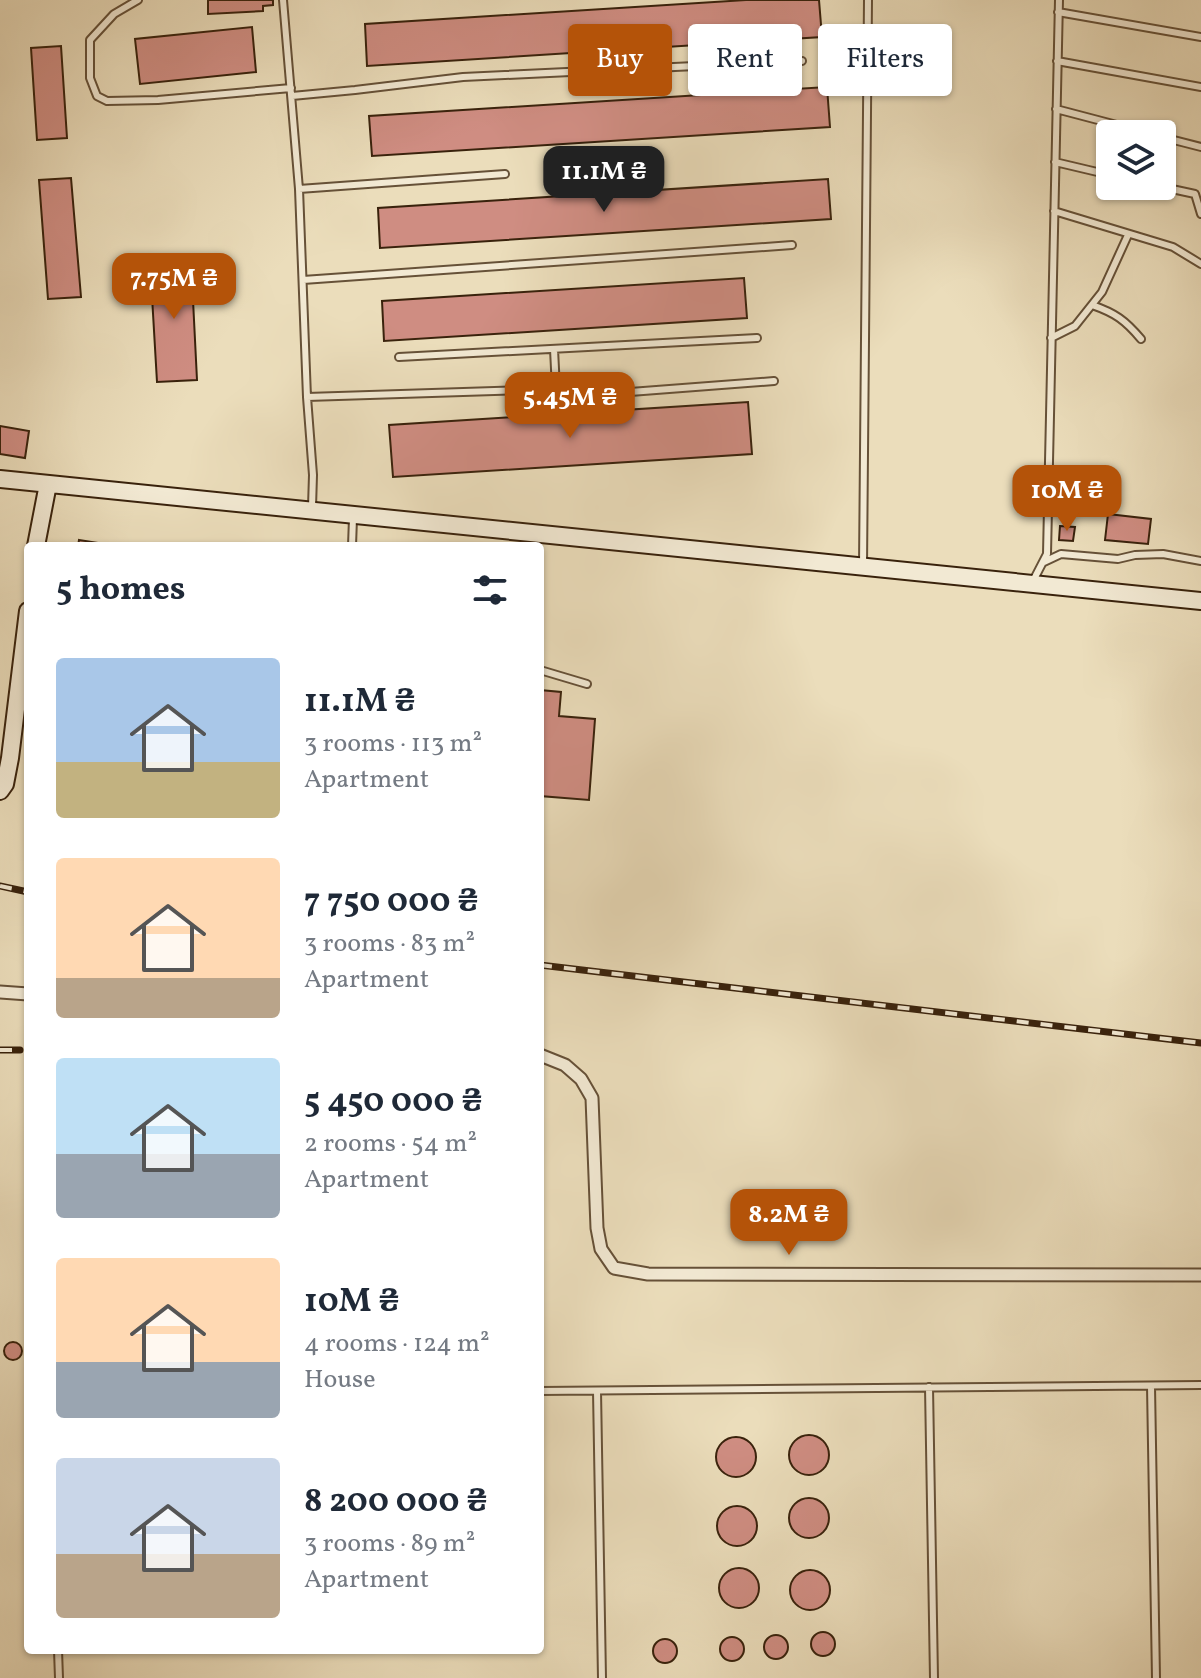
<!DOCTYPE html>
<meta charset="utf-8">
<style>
body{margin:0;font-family:Vollkorn,serif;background:#f6f6f7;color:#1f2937;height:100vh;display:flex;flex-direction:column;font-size:30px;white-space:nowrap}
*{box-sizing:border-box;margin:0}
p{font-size:26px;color:#747a83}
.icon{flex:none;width:44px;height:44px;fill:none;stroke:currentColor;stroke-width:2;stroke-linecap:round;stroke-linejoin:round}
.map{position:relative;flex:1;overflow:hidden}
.sheet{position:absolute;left:24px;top:542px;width:520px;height:1112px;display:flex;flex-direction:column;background:#fff;border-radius:8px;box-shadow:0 2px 6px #0004}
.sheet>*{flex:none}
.hud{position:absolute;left:568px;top:24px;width:512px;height:72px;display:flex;gap:16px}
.tools{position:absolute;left:1096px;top:120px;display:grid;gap:16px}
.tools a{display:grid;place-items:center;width:80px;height:80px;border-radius:8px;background:#fff;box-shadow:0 2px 6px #0004;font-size:40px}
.price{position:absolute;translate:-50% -68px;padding:0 18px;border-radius:16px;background:#b45309;color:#fff;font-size:26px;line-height:52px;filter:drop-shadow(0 2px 4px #0008)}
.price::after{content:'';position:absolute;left:50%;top:48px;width:24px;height:18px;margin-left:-12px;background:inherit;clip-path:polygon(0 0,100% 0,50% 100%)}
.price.selected{background:#222;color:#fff}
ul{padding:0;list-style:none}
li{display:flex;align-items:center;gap:24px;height:200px;padding:0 32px}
li span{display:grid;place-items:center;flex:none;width:224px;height:160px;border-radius:8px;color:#555}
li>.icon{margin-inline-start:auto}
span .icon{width:96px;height:96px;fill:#fffc;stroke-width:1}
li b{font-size:34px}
h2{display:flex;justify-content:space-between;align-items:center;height:96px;padding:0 32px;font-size:34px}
.tag{padding:0 28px;border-radius:8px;background:#fff;box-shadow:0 2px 6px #0004;font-size:28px;line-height:72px}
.tag.selected{background:#b45309;color:#fff}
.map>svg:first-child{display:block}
.building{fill:#cf8d82;stroke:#39220c;stroke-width:2}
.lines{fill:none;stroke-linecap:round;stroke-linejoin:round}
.lane-casing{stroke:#665138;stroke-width:10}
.street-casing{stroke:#665138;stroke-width:15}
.secondary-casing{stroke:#39220c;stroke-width:20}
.lane{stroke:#f2e9d3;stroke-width:6}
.street{stroke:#f2e9d3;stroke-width:11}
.secondary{stroke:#f2e9d3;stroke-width:16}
.rail-casing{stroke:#39220c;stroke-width:7}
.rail{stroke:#f2e9d3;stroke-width:4;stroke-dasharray:12;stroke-linecap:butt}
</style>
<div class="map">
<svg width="1201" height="1678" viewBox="0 0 1201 1678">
<rect width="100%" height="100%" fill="#ebddbb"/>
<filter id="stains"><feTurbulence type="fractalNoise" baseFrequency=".0025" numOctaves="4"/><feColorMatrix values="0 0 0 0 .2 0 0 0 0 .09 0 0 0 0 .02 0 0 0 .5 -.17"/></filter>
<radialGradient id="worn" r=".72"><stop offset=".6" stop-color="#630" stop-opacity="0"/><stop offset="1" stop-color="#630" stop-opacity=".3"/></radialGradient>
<path class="building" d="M208 0H273V5L263 6V11L208 14Z
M746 0H819L822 37 367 66 365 24Z
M252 27 256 72 140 84 135 39Z
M61 46 67 138 37 140 31 48Z
M827 87 830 127 372 156 369 116Z
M71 178 81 297 48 299 39 180Z
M828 179 831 219 380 248 378 208Z
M191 260 197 380 157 382 150 262Z
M744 278 747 318 384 341 382 301Z
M748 402 752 454 393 477 389 425Z
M0 426 29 431 25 458 0 454Z
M1108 514 1151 519 1148 544 1105 540Z
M1060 526 1075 527 1073 541 1059 540Z
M79 540 105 544V546H78Z
M540 690 561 692 559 716 595 719 589 800 540 796Z
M4 1351a9 9 0 1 1 18 0a9 9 0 1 1-18 0Z
M789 1455a20 20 0 1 1 40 0a20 20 0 1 1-40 0Z
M716 1457a20 20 0 1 1 40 0a20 20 0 1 1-40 0Z
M789 1518a20 20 0 1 1 40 0a20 20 0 1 1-40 0Z
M717 1526a20 20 0 1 1 40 0a20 20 0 1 1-40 0Z
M719 1588a20 20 0 1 1 40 0a20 20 0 1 1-40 0Z
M790 1590a20 20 0 1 1 40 0a20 20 0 1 1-40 0Z
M811 1644a12 12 0 1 1 24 0a12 12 0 1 1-24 0Z
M764 1647a12 12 0 1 1 24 0a12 12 0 1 1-24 0Z
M720 1649a12 12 0 1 1 24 0a12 12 0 1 1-24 0Z
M653 1651a12 12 0 1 1 24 0a12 12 0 1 1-24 0Z"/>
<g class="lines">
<defs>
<path id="lane" d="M138 0 114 14 90 40V78L97 96 107 101 158 100 291 88
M283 0 299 189 307 397 313 475 312 507
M1058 12 1201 37
M1057 61 1201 87
M292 96 355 90 463 77 802 61
M1056 109 1151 134
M1162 137 1201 147
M1055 162 1110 175
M1158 186 1195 194 1201 214
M299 189 505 174
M1054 211 1173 247 1201 264
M303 280 792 245
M1092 305C1115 313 1125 320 1141 339
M1051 338 1075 326 1102 292 1128 235
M554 349 556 389
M399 357 757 338
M307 397 556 389 591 395 774 381
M352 546 353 518
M1044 562 1061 554 1118 559 1135 555 1163 554 1201 561
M863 566 868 0
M1032 583 1047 554 1059 0
M540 670 587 684
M1151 1386 1156 1678
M929 1387 934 1678
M540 1391 1201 1385
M597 1391 602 1678
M58 1650 59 1678"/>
<path id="street" d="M0 992 28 994
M540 1055 565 1065 581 1079 592 1098 597 1228 601 1249 614 1268 648 1274 1201 1275"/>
<path id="secondary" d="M0 479 1201 601
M36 546 48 484
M0 791 5 784 10 758 28 611"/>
</defs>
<use href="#lane" class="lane-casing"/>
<use href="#street" class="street-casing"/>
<use href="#secondary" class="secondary-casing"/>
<use href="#lane" class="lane"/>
<use href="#street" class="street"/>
<use href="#secondary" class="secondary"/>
<defs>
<path id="rail" d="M0 886 28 892
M540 965 1201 1043
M0 1050H20"/>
</defs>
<use href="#rail" class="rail-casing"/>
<use href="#rail" class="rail"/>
</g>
<rect width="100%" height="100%" filter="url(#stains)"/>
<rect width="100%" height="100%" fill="url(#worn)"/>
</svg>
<div class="tools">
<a><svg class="icon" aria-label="layers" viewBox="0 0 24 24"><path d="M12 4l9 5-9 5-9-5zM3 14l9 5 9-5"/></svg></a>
</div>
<b class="price selected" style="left:604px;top:214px">11.1M ₴</b>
<b class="price" style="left:174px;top:321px">7.75M ₴</b>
<b class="price" style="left:570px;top:440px">5.45M ₴</b>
<b class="price" style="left:1067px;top:533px">10M ₴</b>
<b class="price" style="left:789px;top:1257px">8.2M ₴</b>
<div class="hud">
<a class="tag selected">Buy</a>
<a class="tag">Rent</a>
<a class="tag">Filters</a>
</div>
<section class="sheet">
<h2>5 homes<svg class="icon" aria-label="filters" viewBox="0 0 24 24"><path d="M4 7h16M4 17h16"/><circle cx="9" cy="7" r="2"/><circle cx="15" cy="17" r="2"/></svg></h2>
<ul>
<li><span style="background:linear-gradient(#a9c7e8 65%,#c2b280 0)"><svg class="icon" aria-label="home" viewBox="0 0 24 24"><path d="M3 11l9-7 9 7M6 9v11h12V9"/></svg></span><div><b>11.1M ₴</b><p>3 rooms · 113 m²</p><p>Apartment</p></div></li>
<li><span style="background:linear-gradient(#ffd9b3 75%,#b9a48a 0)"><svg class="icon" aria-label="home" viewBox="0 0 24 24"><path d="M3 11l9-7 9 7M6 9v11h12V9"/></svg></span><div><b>7 750 000 ₴</b><p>3 rooms · 83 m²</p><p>Apartment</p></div></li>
<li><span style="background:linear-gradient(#bfe0f5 60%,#9aa5b1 0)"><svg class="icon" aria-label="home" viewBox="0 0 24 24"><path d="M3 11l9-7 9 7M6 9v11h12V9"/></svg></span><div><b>5 450 000 ₴</b><p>2 rooms · 54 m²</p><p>Apartment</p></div></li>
<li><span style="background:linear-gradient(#ffd9b3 65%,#9aa5b1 0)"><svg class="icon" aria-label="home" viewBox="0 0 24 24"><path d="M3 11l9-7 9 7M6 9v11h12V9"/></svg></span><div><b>10M ₴</b><p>4 rooms · 124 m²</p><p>House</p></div></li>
<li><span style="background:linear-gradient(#c9d6e8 60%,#b9a48a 0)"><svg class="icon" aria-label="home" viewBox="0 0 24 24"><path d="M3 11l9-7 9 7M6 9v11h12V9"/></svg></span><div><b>8 200 000 ₴</b><p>3 rooms · 89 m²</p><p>Apartment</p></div></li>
</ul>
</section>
</div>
